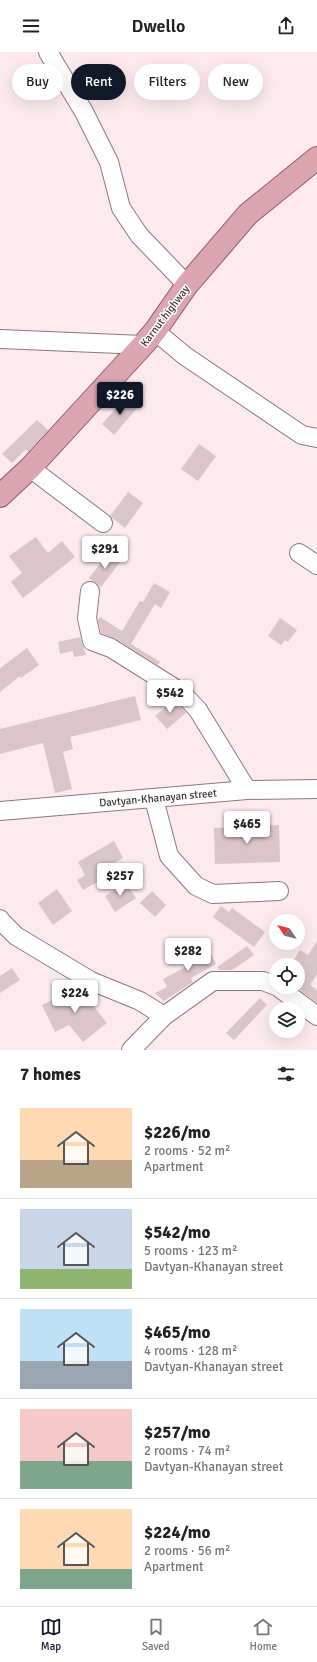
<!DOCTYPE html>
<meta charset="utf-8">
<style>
body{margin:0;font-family:Signika,sans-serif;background:#f2f2f2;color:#222;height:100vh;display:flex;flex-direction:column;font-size:15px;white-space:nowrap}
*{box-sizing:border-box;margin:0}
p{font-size:13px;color:#767676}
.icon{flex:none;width:22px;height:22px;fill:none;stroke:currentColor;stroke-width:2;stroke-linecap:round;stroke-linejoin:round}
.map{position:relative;height:998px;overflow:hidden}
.drawer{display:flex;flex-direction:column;background:#fff;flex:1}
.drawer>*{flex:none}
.top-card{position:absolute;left:12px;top:12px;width:293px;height:36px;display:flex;gap:8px}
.needle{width:26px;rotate:305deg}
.fabs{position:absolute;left:269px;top:862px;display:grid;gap:8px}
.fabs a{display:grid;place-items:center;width:36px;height:36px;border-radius:50%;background:#fff;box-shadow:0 4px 16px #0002;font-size:20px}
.price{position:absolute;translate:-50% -34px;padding:0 9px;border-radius:4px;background:#fff;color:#222;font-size:13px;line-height:26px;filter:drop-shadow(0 1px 2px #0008)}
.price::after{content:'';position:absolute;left:50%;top:24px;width:12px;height:9px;margin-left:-6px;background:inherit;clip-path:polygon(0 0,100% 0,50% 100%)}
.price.selected{background:#111827;color:#fff}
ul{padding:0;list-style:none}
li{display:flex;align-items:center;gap:12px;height:100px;padding:0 20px}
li+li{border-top:1px solid #e0e0e0}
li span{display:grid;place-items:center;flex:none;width:112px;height:80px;border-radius:0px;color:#555}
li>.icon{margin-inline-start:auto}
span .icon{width:48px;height:48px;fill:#fffc;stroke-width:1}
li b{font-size:17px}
h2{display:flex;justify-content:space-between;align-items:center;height:48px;padding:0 20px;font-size:17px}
.tag{padding:0 14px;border-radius:18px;background:#fff;box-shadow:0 4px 16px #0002;font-size:14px;line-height:36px}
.tag.selected{background:#111827;color:#fff}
header{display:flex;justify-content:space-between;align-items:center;height:52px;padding:0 20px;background:#fff;font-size:18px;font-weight:600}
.menu{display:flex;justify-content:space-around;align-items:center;height:56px;border-top:1px solid #e0e0e0;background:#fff;font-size:11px;color:#767676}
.menu a{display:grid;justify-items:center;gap:2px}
.menu .selected{color:#111827}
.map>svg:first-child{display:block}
.building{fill:#dbc5c9}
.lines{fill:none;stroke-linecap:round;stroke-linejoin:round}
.minor-casing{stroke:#8c787c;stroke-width:20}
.major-casing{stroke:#945864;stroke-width:24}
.minor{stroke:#fff;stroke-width:18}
.major{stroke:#dba6b2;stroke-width:22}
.labels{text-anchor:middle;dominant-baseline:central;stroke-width:3;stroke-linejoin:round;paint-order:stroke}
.street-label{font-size:11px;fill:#3c3435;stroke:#fff}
</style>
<header><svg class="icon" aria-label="menu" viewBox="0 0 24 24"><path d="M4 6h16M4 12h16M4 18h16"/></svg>Dwello<svg class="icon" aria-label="share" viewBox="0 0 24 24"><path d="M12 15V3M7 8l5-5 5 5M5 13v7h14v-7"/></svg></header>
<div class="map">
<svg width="317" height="998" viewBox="0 0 317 998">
<rect width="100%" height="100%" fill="#fceaed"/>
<path class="building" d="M126 345 138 355 114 383 102 372Z
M37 368 48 378 28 400 26 397 12 411 2 402Z
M199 392 216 404 198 429 181 417Z
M128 440 143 451 125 476 110 464Z
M36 485 48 501 62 489 75 505 23 546 11 530 22 521 9 504Z
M109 500 121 509 101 535 89 526Z
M154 531 170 540 161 556 155 552 131 592 160 610 158 613 116 587 101 581 98 568 100 565 122 579 140 549 143 550Z
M280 566 297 578 288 590 285 588 281 593 268 584Z
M80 585 86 603 74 605 73 599 60 602 58 590Z
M27 596 39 613 21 626 20 624 0 640V616Z
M135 644 141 668 70 685 73 697 63 700 72 737 55 741 43 691 0 702V677Z
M174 648 186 661 167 677 155 664Z
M279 773 280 810 215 812 214 776Z
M114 789 123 806 96 821 101 828 83 838 77 828 85 823 78 810Z
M125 830 136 846 115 860 105 844Z
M57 837 72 859 53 873 38 851Z
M152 839 166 853 155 865 140 851Z
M221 854 229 860 232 856 265 880 254 895 213 865Z
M204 889 216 912 191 926 193 930 164 949 155 941 167 935 163 927 197 909 190 897Z
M317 889V922L310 933 317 938V951L296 935H298V913L293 909 300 898 308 903Z
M247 894 254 903 232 918H220L217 915Z
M12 916 20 928 0 941V924Z
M80 935 90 940 92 944 87 946 107 971 83 990 69 973 55 980 42 953Z
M260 946 267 953 234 988 226 981Z"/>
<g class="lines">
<defs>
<path id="minor" d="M48 0 84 60 109 110 121 156 139 183 187 233
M155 279 185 304 302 383 317 386
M0 287 143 293
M30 416 103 471
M299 501 317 513
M90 539 87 566 92 589 111 596 181 640 198 658 247 738
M154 747 169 804 196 834 213 842 279 839
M0 759 247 738 317 737
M0 867 1 869 16 884 91 929 140 949 164 964
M278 935 317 964
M131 998 164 964 213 929H263L276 934"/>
<path id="major" d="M0 444 30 416 143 293 155 279 187 233 248 162 317 106"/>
</defs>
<use href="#minor" class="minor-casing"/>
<use href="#major" class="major-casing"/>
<use href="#minor" class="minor"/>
<use href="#major" class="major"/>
</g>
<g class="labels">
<g class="street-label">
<text transform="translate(165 264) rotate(-53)">Karnut highway</text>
<text transform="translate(158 746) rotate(-5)">Davtyan-Khanayan street</text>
</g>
</g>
</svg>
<div class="fabs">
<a><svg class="needle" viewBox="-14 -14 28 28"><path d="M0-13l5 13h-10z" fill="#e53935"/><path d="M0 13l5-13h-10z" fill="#767676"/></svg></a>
<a><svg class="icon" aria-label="locate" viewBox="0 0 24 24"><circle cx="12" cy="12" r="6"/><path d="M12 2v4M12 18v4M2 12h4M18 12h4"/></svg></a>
<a><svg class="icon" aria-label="layers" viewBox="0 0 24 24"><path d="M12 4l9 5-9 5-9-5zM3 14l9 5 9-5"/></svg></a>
</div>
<b class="price selected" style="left:120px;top:364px">$226</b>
<b class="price" style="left:105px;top:518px">$291</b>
<b class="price" style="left:170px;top:662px">$542</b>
<b class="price" style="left:247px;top:793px">$465</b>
<b class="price" style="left:120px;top:845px">$257</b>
<b class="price" style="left:188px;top:920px">$282</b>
<b class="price" style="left:75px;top:962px">$224</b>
<div class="top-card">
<a class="tag">Buy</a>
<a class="tag selected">Rent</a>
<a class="tag">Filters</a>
<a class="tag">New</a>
</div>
</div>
<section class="drawer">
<h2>7 homes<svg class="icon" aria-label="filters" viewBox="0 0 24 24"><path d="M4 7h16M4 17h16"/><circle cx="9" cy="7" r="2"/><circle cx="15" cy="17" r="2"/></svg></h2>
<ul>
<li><span style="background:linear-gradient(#ffd9b3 65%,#b9a48a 0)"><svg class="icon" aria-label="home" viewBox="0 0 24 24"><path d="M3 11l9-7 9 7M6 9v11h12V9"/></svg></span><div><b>$226/mo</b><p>2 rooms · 52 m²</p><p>Apartment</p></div></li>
<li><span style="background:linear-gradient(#c9d6e8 75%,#8fb573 0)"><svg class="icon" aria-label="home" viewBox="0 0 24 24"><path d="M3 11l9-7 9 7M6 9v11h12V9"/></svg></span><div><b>$542/mo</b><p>5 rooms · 123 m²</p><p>Davtyan-Khanayan street</p></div></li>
<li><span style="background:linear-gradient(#bfe0f5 65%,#9aa5b1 0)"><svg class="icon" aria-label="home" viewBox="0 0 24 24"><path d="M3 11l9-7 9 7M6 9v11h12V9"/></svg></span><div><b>$465/mo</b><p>4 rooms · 128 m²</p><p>Davtyan-Khanayan street</p></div></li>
<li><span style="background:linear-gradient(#f6c9c9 65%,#7fa58c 0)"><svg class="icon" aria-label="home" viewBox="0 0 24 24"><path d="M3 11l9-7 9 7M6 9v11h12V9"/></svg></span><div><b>$257/mo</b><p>2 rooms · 74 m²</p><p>Davtyan-Khanayan street</p></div></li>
<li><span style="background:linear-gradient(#ffd9b3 75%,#7fa58c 0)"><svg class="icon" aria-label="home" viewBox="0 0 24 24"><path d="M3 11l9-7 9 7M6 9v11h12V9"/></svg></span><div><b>$224/mo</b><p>2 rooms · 56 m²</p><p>Apartment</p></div></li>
</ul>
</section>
<nav class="menu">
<a class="selected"><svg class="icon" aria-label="map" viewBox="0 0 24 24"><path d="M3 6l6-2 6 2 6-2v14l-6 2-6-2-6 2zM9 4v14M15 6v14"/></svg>Map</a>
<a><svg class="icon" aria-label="saved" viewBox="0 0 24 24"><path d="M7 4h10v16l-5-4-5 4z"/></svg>Saved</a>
<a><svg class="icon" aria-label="home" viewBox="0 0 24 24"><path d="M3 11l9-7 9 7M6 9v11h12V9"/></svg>Home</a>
</nav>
